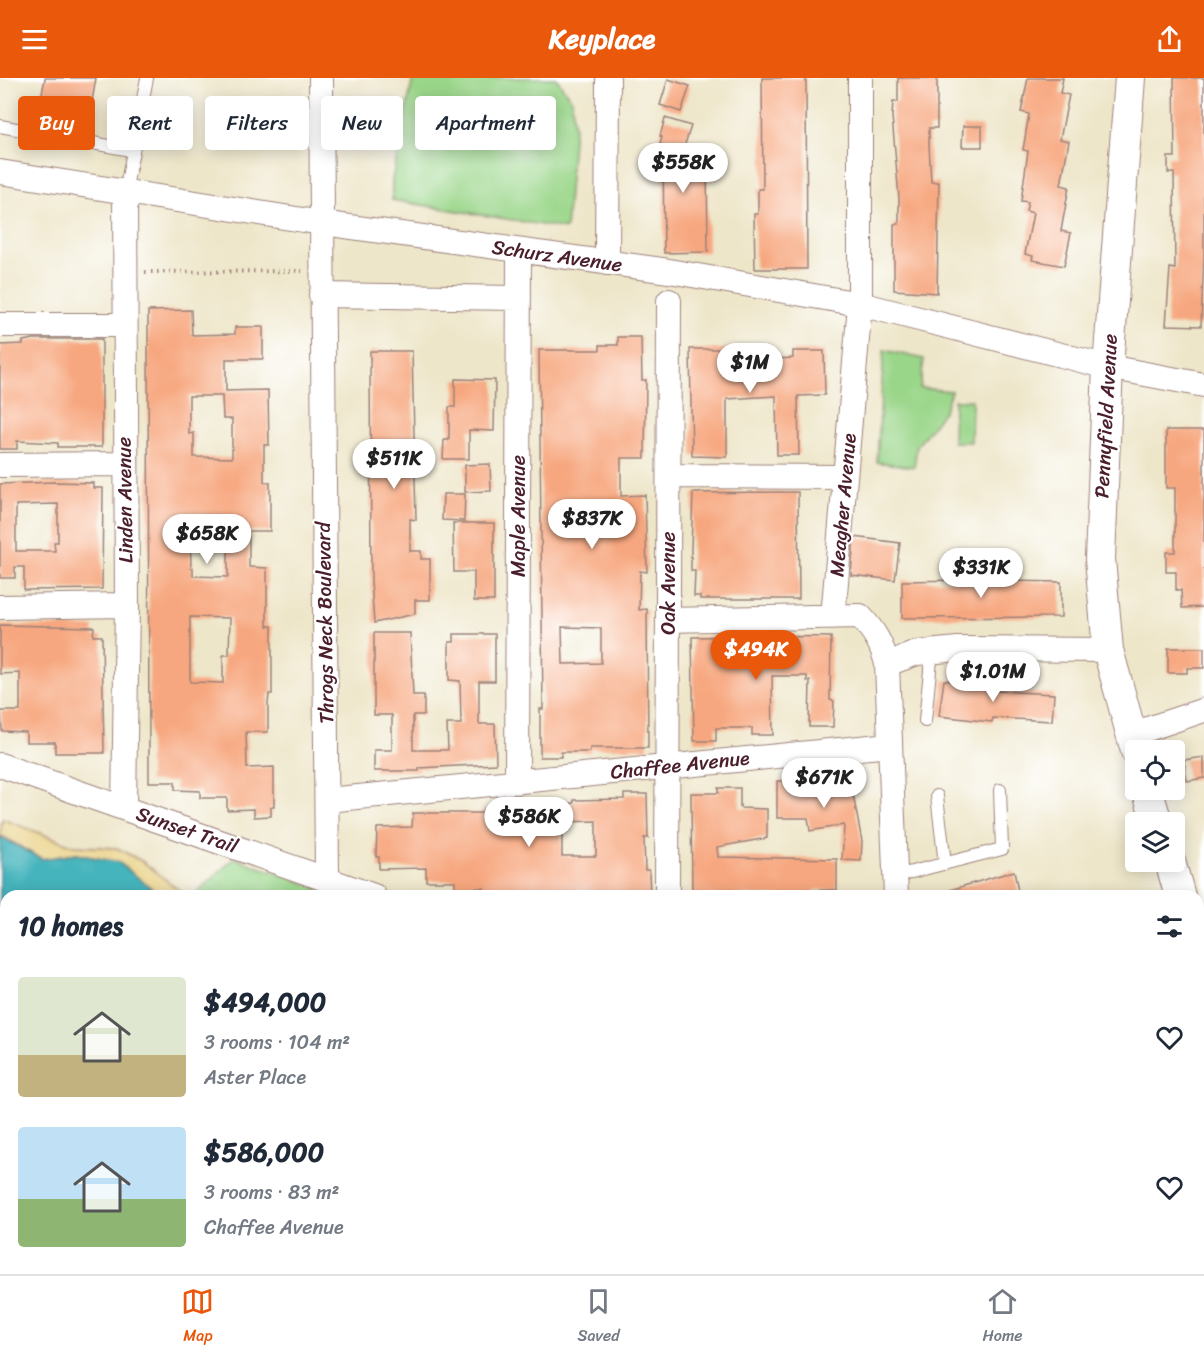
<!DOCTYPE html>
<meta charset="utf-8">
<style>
body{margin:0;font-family:Sriracha,sans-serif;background:#f2f2f3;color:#1f2937;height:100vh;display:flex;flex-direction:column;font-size:22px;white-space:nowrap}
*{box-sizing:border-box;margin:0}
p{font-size:20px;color:#747a83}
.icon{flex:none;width:33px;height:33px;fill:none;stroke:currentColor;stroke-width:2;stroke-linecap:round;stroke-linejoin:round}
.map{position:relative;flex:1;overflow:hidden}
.panel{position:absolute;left:0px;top:812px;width:1204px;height:386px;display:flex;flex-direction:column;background:#fff;border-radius:18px 18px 0 0;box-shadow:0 3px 15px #0003}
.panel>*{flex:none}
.banner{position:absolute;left:18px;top:18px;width:600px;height:54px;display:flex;gap:12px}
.fabs{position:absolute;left:1125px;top:662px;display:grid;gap:12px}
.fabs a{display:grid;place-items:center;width:60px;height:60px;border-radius:6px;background:#fff;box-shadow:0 3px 15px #0003;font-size:30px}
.price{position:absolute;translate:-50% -51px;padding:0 14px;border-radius:21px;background:#fff;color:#222;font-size:20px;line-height:39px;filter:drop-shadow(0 2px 3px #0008)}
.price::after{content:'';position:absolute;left:50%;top:36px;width:18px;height:14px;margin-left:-9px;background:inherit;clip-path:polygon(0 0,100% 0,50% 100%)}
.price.active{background:#ea580c;color:#fff}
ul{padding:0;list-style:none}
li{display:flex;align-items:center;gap:18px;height:150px;padding:0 18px}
li span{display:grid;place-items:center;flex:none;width:168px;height:120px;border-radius:6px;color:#555}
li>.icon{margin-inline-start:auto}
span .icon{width:72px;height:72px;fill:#fffc;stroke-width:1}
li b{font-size:26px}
h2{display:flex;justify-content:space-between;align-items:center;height:72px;padding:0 18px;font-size:26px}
.chip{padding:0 21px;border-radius:6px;background:#fff;box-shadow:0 3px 15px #0003;font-size:21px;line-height:54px}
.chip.active{background:#ea580c;color:#fff}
header{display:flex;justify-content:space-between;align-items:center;height:78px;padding:0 18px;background:#ea580c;color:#fff;font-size:27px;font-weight:700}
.dock{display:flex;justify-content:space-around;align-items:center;height:84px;border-top:2px solid #e0e1e3;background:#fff;font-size:16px;color:#747a83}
.dock a{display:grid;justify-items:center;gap:3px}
.dock .active{color:#ea580c}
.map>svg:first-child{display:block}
.green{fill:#9ad689;stroke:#727a5a;stroke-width:1.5}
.sand{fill:#eeda9e;stroke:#9c7c64;stroke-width:1.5}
.water{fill:#44b4bc;stroke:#476a74;stroke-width:1.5}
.building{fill:#f7a77f;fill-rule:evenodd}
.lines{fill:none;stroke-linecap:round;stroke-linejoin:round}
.service-casing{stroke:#9c827a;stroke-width:14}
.minor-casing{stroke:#9c827a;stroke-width:26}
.tertiary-casing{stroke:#9c827a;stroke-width:32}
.path{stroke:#9c827a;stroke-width:4;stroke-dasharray:1.5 4.5;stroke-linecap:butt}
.service{stroke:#fff;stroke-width:12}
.minor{stroke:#fff;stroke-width:24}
.tertiary{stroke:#fff;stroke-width:30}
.labels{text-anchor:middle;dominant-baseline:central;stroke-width:4.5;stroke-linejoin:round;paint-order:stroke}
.street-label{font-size:20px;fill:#4a1f2b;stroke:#fff}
</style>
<header><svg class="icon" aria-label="menu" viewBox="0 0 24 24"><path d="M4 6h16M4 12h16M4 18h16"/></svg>Keyplace<svg class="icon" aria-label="share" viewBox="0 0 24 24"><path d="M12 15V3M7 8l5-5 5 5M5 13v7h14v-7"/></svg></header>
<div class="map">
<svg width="1204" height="1196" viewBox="0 0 1204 1196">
<rect width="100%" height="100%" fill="#fff"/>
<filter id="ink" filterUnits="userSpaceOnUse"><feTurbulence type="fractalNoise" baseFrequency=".0167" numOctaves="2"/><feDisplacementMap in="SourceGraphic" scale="12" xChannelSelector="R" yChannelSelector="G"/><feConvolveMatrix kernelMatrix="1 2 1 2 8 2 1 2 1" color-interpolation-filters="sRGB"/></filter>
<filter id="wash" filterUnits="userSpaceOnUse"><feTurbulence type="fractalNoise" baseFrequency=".008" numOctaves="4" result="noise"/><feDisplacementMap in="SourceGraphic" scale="24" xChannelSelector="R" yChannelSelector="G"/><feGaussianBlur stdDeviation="1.35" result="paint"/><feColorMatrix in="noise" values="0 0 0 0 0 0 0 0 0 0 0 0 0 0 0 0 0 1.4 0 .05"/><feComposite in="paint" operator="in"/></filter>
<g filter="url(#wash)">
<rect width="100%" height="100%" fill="#eee6c9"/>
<path class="green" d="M413 0H556L572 22 574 49 566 151 392 122V102Z
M884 272 924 281 920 310 951 313 944 333 917 368 914 389 877 384Z
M954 322H972L971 364H953Z
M234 780 341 818H194Z"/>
<path class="sand" d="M2 741 74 768 117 770 143 784 185 817H160L118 784 76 776 42 781 0 757Z"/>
<path class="water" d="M0 759 42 781 76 776 118 784 160 817 6 818V1191H623L625 1196H0Z"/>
<g id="blocks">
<path class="building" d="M45 0H96L90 35 85 34 82 52 54 47 56 40 38 37Z
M762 0H806L807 191H755L754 136H758V111H763Z
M898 0H937V50H929V67L931 104H939L937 215 894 212V146H899V120L892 38 893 24H898Z
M1028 0H1063L1060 15 1069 17 1060 61 1069 63 1061 107 1069 109 1061 153 1071 155 1064 188 1032 182 1033 178 1025 176 1033 135 1026 133 1028 124 1021 123 1028 73 1023 72 1029 36 1021 34Z
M1174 0H1204V177L1201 248 1166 247 1170 190 1175 191 1174 95H1168V79H1175Z
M668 1 690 8 681 34 660 27Z
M665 40 691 48 685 66 692 69 685 89H707L708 174 664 175 663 67 660 66 662 59 660 58Z
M963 48H982V69H962Z
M191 232 192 257 235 256V249H263V281H226V313L268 312 269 367H264V404H270V453H249V489L267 490V548H272V616H269L268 626V654H246L247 690 274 689V729H271V738L254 739V731L227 732V720H200V713L175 712V704H149L148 233ZM189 318H222L223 341H232V380L194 379V355L189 356ZM190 451H228V499L193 498V490H191ZM190 539 230 540 229 577H223V605L190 604Z
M618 259H641L642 302H646L645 380H621V418L645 417 647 494 640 493 639 532 647 531 648 670H590V674H561V679H540V631H543L539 272H600V267H618ZM562 549 601 550V585L563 586Z
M34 261H102V369H58V365L17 363V371H0V267L23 266V263Z
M690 271H730V278L756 277V282L793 280V273H824L825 317 798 318 799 377H777L776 318 727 321V379L692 378Z
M370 273H412L416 442 410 441V473H421V481H430V522H415V536L374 545 371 503Z
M455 301 495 302 494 353 469 352V381H443L444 362H449V329H455Z
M1166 352H1204V529L1182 530 1181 512H1176V494H1166V474H1175V410H1166Z
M490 386 491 413 465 414V387Z
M55 404 93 405V410H103L102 511 24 512V489H15V500H0V406ZM58 426V464H54L55 473H16V427Z
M777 414H798L799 521H700V518H694L695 493H691V471L693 415Z
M443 416H465L464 443 442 442Z
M453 445H494V523H474V494H454Z
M854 459 900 465 895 502 851 497Z
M965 502 1061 504V539L902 540V503Z
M0 547 94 549 93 558H102L104 675H55V664H26V654L2 653 1 633H20V595L0 596Z
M374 555H410L413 617H424V637H413V672H448L447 646H461L460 603 449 602V564H454V556H495V603H479V646H495L496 686 419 690V693H374V672H392V637H374Z
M752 558 831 559 830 622 834 623 833 649H809L810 603H807V598H772L773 657H752V650H716V663H694L692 559Z
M1168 570H1204V590H1187V595H1168Z
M944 602 996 609V613L1054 616 1052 643 993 640 992 644 939 638Z
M1204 679V700L1187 703 1184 682Z
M849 696 862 763 861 783 842 782 844 747 810 753 808 740H777V703H814Z
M718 710H740V730L767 731V760L717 769 718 779 837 781V812H814V818H692L691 715H718Z
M624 716H647L648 760H644L645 792H649L650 818 484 816V810L455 811V803H426V790L379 791V779H376L377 750 412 749 413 735H483V732L574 725V722L624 721ZM596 743V778H562V744Z
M1014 793 1019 818H951L950 812Z"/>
</g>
</g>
<g filter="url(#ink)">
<use href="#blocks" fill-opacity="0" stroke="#9c827a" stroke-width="1.5"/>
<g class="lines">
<defs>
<path id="service" d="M0 48 131 72
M125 115 147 0
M925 643 932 572
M937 718 945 786
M896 798 1002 771 1000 712"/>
<path id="minor" d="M321 0 327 801
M0 94 322 145 669 193 860 226 1108 289 1204 307
M607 185 608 0
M321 217 519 220
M0 247H124
M0 387 125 386
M669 398 845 399
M0 529 127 527
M833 539 860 226V0
M668 542 860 538C874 553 882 566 887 586L896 818
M887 586 917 575 958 571 1108 572
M1130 657 1204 632
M0 687 374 818
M517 704 519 173
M327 722 890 667
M124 729 127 527 125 115
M667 818 669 223
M1198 854 1204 853
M825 1191 826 1196
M968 1191 969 1196
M1117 1191 1118 1196"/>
<path id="tertiary" d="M1130 0 1108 289 1100 481 1108 572 1136 673
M1147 711 1157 744
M1170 783 1180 818
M1198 882 1204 906"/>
</defs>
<use href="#service" class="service-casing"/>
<use href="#minor" class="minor-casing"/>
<use href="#tertiary" class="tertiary-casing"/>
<path class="path" d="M145 194 302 193
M689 1191 691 1196"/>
<use href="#service" class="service"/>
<use href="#minor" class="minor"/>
<use href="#tertiary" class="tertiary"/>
</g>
</g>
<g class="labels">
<g class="street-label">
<text transform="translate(557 178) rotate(8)">Schurz Avenue</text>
<text transform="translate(1106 338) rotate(-87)">Pennyfield Avenue</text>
<text transform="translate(125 422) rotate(-91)">Linden Avenue</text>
<text transform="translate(843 427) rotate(-85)">Meagher Avenue</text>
<text transform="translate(518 438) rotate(-90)">Maple Avenue</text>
<text transform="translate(668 505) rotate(-90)">Oak Avenue</text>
<text transform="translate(325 545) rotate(-91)">Throgs Neck Boulevard</text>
<text transform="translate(680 687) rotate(-6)">Chaffee Avenue</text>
<text transform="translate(187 752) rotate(19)">Sunset Trail</text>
</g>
</g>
</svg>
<div class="fabs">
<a><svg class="icon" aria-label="locate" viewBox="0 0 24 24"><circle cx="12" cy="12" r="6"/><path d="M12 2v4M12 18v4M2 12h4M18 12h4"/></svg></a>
<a><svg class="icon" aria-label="layers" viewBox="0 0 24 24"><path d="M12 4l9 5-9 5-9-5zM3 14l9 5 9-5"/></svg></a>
</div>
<b class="price" style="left:683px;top:116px">$558K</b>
<b class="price" style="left:750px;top:316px">$1M</b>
<b class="price" style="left:394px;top:412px">$511K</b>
<b class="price" style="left:592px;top:472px">$837K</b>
<b class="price" style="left:207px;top:487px">$658K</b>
<b class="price" style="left:981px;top:521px">$331K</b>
<b class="price active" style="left:756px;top:603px">$494K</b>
<b class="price" style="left:993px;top:625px">$1.01M</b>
<b class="price" style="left:824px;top:731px">$671K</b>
<b class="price" style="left:529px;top:770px">$586K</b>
<div class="banner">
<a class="chip active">Buy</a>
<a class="chip">Rent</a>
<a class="chip">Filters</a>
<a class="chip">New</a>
<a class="chip">Apartment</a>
</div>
<section class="panel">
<h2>10 homes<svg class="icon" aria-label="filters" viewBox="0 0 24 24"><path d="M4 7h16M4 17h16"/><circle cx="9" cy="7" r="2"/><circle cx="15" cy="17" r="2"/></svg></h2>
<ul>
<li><span style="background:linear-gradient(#dfe7d0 65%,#c2b280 0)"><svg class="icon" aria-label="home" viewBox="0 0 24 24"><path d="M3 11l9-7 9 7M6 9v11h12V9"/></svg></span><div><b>$494,000</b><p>3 rooms · 104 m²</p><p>Aster Place</p></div><svg class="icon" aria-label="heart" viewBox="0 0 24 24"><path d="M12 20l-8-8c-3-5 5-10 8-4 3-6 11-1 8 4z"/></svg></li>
<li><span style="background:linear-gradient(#bfe0f5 60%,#8fb573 0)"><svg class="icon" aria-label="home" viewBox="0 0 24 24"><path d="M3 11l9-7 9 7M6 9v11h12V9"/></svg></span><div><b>$586,000</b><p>3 rooms · 83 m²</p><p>Chaffee Avenue</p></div><svg class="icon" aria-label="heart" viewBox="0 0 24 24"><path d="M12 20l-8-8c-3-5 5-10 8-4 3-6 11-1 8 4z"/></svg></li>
</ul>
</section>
</div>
<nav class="dock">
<a class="active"><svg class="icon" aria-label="map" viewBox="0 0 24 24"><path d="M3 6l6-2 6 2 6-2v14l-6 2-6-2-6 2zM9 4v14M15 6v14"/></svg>Map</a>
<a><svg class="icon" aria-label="saved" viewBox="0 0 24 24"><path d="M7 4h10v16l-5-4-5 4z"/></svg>Saved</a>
<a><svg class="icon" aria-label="home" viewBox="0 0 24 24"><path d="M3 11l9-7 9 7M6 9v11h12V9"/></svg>Home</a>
</nav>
